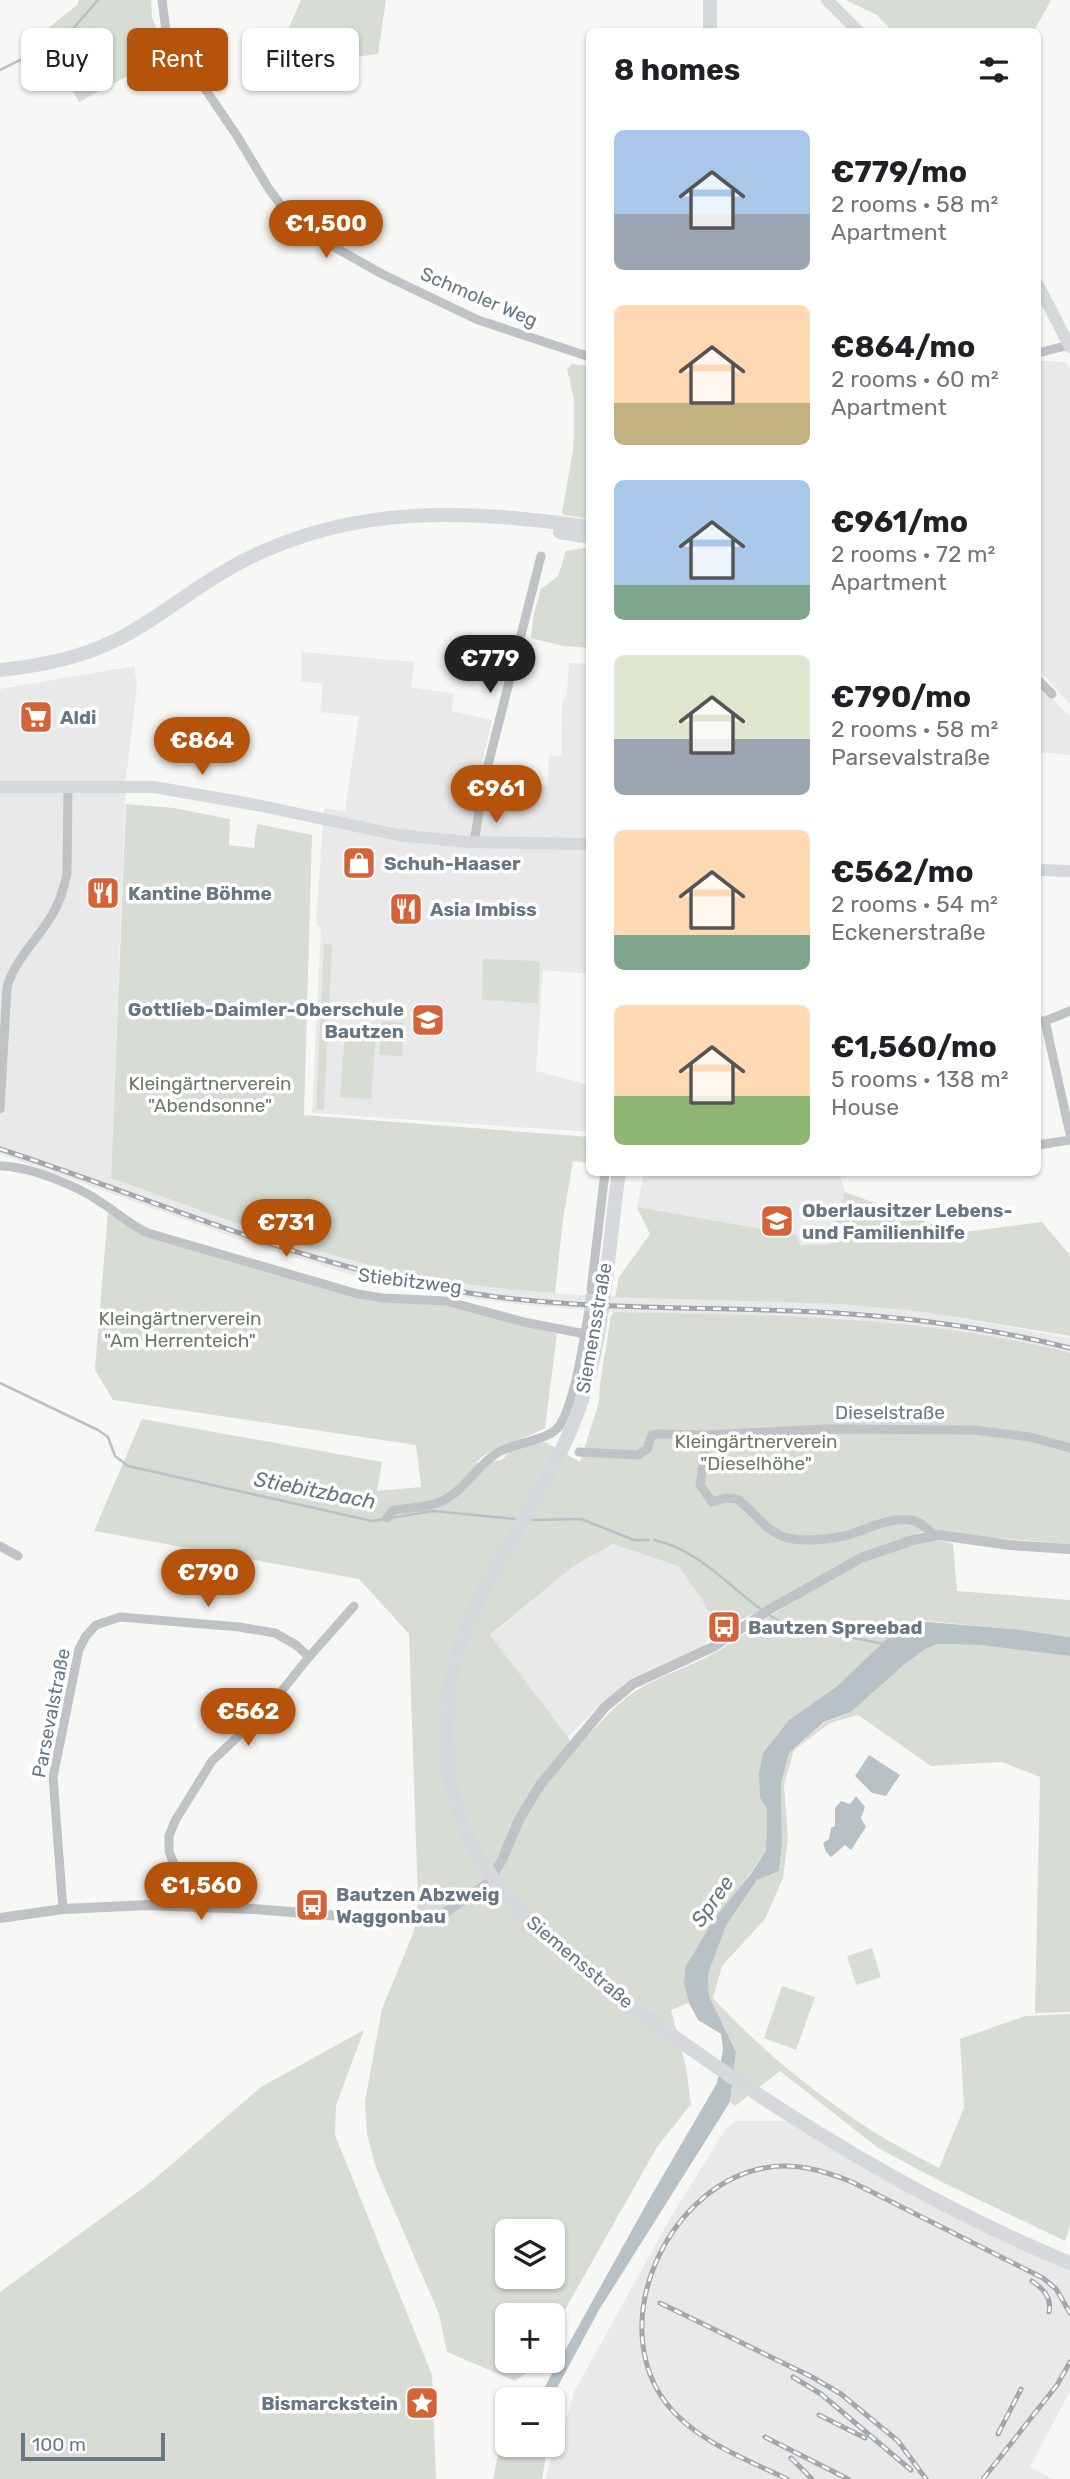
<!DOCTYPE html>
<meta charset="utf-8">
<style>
body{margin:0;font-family:Rubik,sans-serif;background:#f2f2f2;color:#202124;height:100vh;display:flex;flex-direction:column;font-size:26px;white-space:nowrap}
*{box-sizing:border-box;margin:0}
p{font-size:23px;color:#757577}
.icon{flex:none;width:38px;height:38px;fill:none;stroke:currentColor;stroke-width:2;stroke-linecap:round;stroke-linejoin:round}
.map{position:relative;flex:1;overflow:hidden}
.drawer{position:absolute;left:586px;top:28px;width:455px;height:1148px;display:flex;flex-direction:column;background:#fff;border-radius:10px;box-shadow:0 2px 5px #0004}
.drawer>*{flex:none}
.banner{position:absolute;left:21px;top:28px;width:460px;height:63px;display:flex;gap:14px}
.tools{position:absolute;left:495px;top:2219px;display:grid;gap:14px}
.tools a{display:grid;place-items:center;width:70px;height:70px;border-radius:10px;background:#fff;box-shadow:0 2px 5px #0004;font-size:35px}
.scale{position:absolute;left:21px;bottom:18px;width:144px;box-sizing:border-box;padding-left:7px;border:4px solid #697784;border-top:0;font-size:19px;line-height:24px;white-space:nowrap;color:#697784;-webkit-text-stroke:5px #fff;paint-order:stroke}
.price{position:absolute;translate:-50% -60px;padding:0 16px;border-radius:24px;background:#b45309;color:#fff;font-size:23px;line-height:46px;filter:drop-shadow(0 2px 4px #0008)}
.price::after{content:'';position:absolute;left:50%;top:42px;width:21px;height:16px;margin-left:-10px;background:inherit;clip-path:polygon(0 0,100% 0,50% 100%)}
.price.on{background:#222;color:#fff}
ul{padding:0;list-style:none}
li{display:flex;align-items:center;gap:21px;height:175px;padding:0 28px}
li span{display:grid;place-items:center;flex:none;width:196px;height:140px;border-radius:10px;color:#555}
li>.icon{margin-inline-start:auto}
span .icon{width:84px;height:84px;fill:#fffc;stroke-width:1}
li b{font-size:30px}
h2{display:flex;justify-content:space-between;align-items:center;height:84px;padding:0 28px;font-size:30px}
.tag{padding:0 24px;border-radius:10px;background:#fff;box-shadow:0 2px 5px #0004;font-size:24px;line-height:63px}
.tag.on{background:#b45309;color:#fff}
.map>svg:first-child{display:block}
.built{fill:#e8e9e8}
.green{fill:#d7dcd5;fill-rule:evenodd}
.water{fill:#b8c2c6}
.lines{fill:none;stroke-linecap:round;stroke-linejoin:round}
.stream{stroke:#b8c2c6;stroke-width:2.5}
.minor-tunnel{stroke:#ccd1d3;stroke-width:9;stroke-dasharray:9 4.5;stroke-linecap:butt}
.minor{stroke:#bfc3c6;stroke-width:9}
.tertiary{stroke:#bfc3c6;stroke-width:10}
.secondary{stroke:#d5d9dc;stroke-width:12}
.primary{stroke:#d5d9dc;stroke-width:14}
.rail-casing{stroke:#a1a7ac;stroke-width:5}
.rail{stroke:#fff;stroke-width:2.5;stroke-dasharray:8;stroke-linecap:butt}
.labels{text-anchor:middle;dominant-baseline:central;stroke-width:7;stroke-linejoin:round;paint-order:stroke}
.street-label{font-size:19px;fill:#697784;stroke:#fff}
.poi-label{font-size:19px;font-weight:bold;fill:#697784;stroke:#fff;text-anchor:start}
.park-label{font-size:19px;fill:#6b7b67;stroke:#fff}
.water-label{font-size:21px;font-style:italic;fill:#65777f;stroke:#fff}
</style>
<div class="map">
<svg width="1070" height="2479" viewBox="0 0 1070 2479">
<rect width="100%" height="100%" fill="#f7f8f5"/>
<path class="built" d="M1045 361 1065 362 1070 369V704L1038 669V362Z
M302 652 414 662 411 687 454 694 451 711 492 720 478 781 548 786 549 757 561 755 562 702 567 694 569 663 590 664V974L543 970 536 1071 590 1085V1132L312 1113 321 928 316 923 324 808 345 811 359 716 320 712 323 684 301 681Z
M134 666 137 686 126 779 111 1178 274 1236 338 1256 370 1265 442 1280 526 1291 581 1295 773 1300 841 1304 925 1312 1070 1338V1353L997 1337 927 1327 838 1318 614 1312 525 1305 439 1294 366 1279 270 1250 0 1154V689Z
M1038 685 1070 716V755L1038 752Z
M644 1173H839L845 1192 831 1244 801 1245 796 1235 637 1207Z
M613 1544 678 1566 701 1598 719 1630 702 1647 603 1702 568 1737 490 1636 575 1565Z
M736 2121H786L890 2182 999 2238 1070 2270V2391L1030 2467 1053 2479H546L556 2433 568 2414 574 2392 671 2217 726 2128Z"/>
<path class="green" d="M79 0H151L152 17 167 55 79 102 54 59 46 30 77 5Z
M301 0H386L378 54 242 72 281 46Z
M846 0H1051L1034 31 893 32 877 15Z
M572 364 590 366V519L564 515 562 513 573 450 574 427V399L567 369Z
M584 548H590V648L563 646 531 638 534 613 541 589 558 576 566 551Z
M126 804 174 808 230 819 229 845 254 848 257 824 312 835 304 1115 590 1137V1163L573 1161 563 1220 555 1293C493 1289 430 1280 369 1265 282 1242 196 1208 111 1178Z
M324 944 332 945 324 1110 316 1109Z
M486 959 538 961 540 964 538 1003 482 1000 483 960Z
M382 1021 404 1023 402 1056 379 1055Z
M345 1034 376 1036 371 1099 340 1097Z
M845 1192 956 1233 1042 1222 1070 1255V1336L925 1312 841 1304 615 1297 619 1277 650 1234 637 1207 796 1235 801 1245 830 1244Z
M108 1210 132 1228 316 1285 469 1308 557 1334 545 1428C522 1441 494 1445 475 1463L502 1460 511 1450 527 1444 545 1442 580 1462 599 1402 600 1383 611 1316 614 1312C767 1315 921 1315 1070 1353V1544L972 1536 941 1531 922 1532 859 1554 757 1612 719 1630 701 1598 678 1566 613 1544 575 1565 490 1635 568 1737 574 1751C591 1733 607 1713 626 1698 654 1676 691 1668 721 1649 770 1619 895 1521 953 1544L957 1591 1070 1600V1637L1014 1629 925 1621C913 1621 905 1624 895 1631L836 1687 789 1720 760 1798 767 1809 766 1850 685 1968 684 1984 689 2003 671 2010 686 2066 691 2104 657 2147 553 2331V2315H508V2361H536L532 2369 515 2381 447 2352 439 2314 376 2168 367 2134 365 2101 382 2009 414 1931 418 1902 409 1634 359 1579 94 1531 142 1419 382 1462 377 1491 421 1487 416 1445 113 1400 95 1370ZM508 2231H553V2277H508Z
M937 1644 980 1645 1070 1656V2012L1035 2013 1040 1777 1002 1762 931 1766 858 1715 830 1723 794 1750 784 1785 788 1839 783 1878 765 1919 722 1966 713 1998C759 2048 812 2091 869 2129 891 2143 915 2155 939 2168L964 2108 960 2039 1025 2016 1070 2014V2226L1065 2241 942 2182 878 2148 780 2071 735 2106 730 2102 736 2052 709 1996 708 1974 726 1926 757 1880 779 1871 782 1844 781 1784 789 1753 824 1723 851 1712 905 1664 924 1650Z
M872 1948 881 1977 856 1985 847 1956Z
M782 1986 815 1997 796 2050 764 2038Z
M364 2030 336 2105 335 2135 432 2375 436 2479H0V2292L151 2182 261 2087Z
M507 2415 508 2445H548L542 2479H493Z"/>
<path class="water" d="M915 1621 1014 1629 1070 1637V1656L980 1645 937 1644 924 1650 905 1664 851 1712 824 1722 789 1753 781 1784 782 1844 779 1871 757 1880 726 1926 708 1974 709 1996 736 2052 730 2102 599 2310 551 2399H538L647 2203 717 2083 723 2049 721 2034 698 2020 689 2003 684 1984 685 1968 714 1919 750 1875 766 1850 767 1809 760 1798 759 1773 763 1753 789 1720 836 1687 895 1631Z
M869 1755 900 1775 886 1796 872 1793 855 1776Z
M856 1796 865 1807 861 1818 866 1827 851 1850 845 1845 831 1857 826 1852 823 1843 829 1839 831 1828 835 1826V1808L841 1801 850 1804Z"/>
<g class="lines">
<path class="stream" d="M0 70 65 38 98 0
M0 1383 98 1430 108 1437 115 1456 128 1466 372 1521 433 1511 516 1519
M529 1520 581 1519 634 1540H649
M654 1540C699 1550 726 1584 762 1610
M767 1614 781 1622 797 1621 815 1630 884 1644"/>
<path class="minor-tunnel" d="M588 1316 591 1290"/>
<path class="minor" d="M162 0 166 31 237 136 269 189 283 208 320 239 382 274 478 320 590 357
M1038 353 1069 345
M1038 680 1052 694
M474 842 485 777 541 556
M1038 1021H1045L1070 1011
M1045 1021 1070 1134
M0 1109 7 987C15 959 38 939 52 915 60 902 64 888 67 873L68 787
M1038 1145 1070 1140
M0 1166C29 1166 78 1186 102 1203 118 1213 130 1225 148 1233L358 1294 383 1298 446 1301 524 1322 585 1334
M591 1290 605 1172
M707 1435 700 1485 712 1502 725 1498 737 1499C755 1512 765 1532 788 1538 806 1542 830 1539 848 1535 868 1529 889 1517 911 1520 921 1522 927 1528 933 1535
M579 1452 638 1455 647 1449 652 1435 658 1434 707 1435 825 1429 974 1430 1030 1437 1070 1448
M387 1518 393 1510C408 1508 426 1508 440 1502 464 1492 476 1466 497 1453 514 1442 550 1441 560 1425 575 1400 583 1345 588 1316
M0 1546 18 1556
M189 1905 169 1851V1836L175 1821 212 1761 268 1708 309 1657 354 1606
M63 1909 53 1777 79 1649 86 1636 96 1625 120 1617 239 1627 275 1633 296 1645 309 1657"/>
<path class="tertiary" d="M0 1918 63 1909 149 1905 253 1909 402 1921 443 1914 488 1883 502 1860 519 1820 540 1785 605 1707 633 1684 713 1647 772 1608 861 1558 913 1540 938 1535 1010 1545 1070 1549"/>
<path class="secondary" d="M827 0 859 32
M1038 285 1070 347
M0 787H154L257 805 398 835 468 842 590 844
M1038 870 1070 871"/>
<path class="primary" d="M710 32V0
M560 532 590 537
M0 670C39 666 77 659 112 642 158 620 197 584 243 561 356 503 468 510 590 527
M619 1172C606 1260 605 1355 568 1436 533 1515 473 1585 453 1671 439 1734 445 1805 481 1860 523 1928 592 1977 655 2023 784 2117 922 2202 1070 2263"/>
<defs>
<path id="rail" d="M0 1149C163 1202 319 1274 490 1296 604 1311 721 1306 836 1313 914 1318 994 1329 1070 1348
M1032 2281C1043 2288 1052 2298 1049 2312
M660 2303 812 2377 841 2394 898 2441 926 2479
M793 2377 821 2394 911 2470
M819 2415 865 2438
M998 2434 1021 2389
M765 2437 848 2479
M791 2458 812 2479
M787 2479C746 2459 695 2441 666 2403 606 2323 666 2191 759 2169 792 2161 822 2170 852 2182L1043 2278 1056 2289 1070 2313
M983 2479 1057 2385 1070 2362"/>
</defs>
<use href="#rail" class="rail-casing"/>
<use href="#rail" class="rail"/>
</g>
<defs>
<symbol id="supermarket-square" viewBox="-11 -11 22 22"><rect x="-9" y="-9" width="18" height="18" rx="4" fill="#d56238" stroke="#fff"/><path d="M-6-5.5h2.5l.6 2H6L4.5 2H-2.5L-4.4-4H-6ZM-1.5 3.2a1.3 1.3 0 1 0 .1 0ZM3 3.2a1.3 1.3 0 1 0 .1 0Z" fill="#fff"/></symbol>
<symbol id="shop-square" viewBox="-11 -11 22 22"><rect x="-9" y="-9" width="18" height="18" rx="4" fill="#d56238" stroke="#fff"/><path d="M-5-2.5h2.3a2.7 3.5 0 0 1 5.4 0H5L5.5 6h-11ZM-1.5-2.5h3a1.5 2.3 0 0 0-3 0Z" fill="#fff"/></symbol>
<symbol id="restaurant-square" viewBox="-11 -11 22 22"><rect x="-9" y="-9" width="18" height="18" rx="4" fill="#d56238" stroke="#fff"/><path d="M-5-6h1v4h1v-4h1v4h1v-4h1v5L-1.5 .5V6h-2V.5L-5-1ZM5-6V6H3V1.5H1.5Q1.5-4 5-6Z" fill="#fff"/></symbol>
<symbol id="school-square" viewBox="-11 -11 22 22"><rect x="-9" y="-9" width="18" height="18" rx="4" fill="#d56238" stroke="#fff"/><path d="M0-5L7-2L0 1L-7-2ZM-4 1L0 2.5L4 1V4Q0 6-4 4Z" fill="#fff"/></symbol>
<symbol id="bus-square" viewBox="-11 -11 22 22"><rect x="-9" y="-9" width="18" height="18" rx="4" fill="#d56238" stroke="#fff"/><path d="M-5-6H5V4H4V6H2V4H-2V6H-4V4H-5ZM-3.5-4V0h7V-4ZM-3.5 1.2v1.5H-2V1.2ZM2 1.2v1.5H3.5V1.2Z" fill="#fff"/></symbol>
<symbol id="sight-square" viewBox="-11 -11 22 22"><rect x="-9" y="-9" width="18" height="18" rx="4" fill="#d56238" stroke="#fff"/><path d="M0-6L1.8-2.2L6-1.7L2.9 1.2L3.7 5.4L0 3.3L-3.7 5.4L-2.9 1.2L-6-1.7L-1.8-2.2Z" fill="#fff"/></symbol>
</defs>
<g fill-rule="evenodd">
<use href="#supermarket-square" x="17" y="698" width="38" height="38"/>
<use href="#shop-square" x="340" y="844" width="38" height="38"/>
<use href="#restaurant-square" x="84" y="874" width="38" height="38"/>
<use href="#restaurant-square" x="387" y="890" width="38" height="38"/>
<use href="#school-square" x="409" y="1001" width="38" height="38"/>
<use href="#school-square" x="758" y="1202" width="38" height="38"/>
<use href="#bus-square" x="705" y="1608" width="38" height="38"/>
<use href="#bus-square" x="293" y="1886" width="38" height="38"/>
<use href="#sight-square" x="403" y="2384" width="38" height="38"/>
</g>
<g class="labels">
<g class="street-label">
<text transform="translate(479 297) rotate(23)">Schmoler Weg</text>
<text transform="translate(410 1281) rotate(7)">Stiebitzweg</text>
<text transform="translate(594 1328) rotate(-80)">Siemensstraße</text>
<text x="890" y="1412">Dieselstraße</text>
<text transform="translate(51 1713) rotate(-79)">Parsevalstraße</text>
<text transform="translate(580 1962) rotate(40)">Siemensstraße</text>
</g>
<g class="poi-label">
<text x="60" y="717">Aldi</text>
<text x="384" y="863">Schuh-Haaser</text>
<text x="128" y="893">Kantine Böhme</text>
<text x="430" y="909">Asia Imbiss</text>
<text x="404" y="1009" text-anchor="end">Gottlieb-Daimler-Oberschule<tspan x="404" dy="22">Bautzen</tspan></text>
<text x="802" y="1210">Oberlausitzer Lebens-<tspan x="802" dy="22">und Familienhilfe</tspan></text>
<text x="748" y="1627">Bautzen Spreebad</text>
<text x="336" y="1894">Bautzen Abzweig<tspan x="336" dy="22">Waggonbau</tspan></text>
<text x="398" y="2403" text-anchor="end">Bismarckstein</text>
</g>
<g class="park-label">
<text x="210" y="1083">Kleingärtnerverein<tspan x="210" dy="22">"Abendsonne"</tspan></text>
<text x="180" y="1318">Kleingärtnerverein<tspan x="180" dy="22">"Am Herrenteich"</tspan></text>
<text x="756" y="1441">Kleingärtnerverein<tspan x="756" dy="22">"Dieselhöhe"</tspan></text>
</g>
<g class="water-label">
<text transform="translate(315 1490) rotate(11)">Stiebitzbach</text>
<text transform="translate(712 1901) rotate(-55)">Spree</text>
</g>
</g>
</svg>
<div class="tools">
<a><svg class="icon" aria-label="layers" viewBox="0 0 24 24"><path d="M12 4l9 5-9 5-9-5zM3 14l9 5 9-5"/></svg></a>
<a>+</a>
<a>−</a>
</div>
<div class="scale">100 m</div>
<b class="price" style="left:326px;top:260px">€1,500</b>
<b class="price on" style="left:490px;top:695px">€779</b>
<b class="price" style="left:202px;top:777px">€864</b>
<b class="price" style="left:496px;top:825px">€961</b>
<b class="price" style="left:286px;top:1259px">€731</b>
<b class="price" style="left:208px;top:1609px">€790</b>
<b class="price" style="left:248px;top:1748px">€562</b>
<b class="price" style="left:201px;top:1922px">€1,560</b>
<div class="banner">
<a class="tag">Buy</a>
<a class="tag on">Rent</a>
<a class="tag">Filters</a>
</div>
<section class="drawer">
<h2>8 homes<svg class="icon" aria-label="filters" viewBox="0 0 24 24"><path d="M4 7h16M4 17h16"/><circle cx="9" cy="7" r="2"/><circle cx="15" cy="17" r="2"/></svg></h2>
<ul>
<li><span style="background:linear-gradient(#a9c7e8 60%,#9aa5b1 0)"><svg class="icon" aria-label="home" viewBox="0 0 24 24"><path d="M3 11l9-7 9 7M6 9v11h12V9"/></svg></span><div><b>€779/mo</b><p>2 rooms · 58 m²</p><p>Apartment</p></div></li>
<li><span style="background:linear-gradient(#ffd9b3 70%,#c2b280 0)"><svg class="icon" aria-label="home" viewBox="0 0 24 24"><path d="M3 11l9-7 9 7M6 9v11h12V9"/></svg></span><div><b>€864/mo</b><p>2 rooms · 60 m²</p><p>Apartment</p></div></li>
<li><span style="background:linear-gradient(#a9c7e8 75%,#7fa58c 0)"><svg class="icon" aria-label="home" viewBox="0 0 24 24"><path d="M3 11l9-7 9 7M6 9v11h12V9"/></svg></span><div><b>€961/mo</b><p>2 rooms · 72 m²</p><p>Apartment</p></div></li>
<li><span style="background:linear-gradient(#dfe7d0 60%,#9aa5b1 0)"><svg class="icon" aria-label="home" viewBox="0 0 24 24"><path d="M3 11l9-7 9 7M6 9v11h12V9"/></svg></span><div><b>€790/mo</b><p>2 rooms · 58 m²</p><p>Parsevalstraße</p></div></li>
<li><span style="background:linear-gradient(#ffd9b3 75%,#7fa58c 0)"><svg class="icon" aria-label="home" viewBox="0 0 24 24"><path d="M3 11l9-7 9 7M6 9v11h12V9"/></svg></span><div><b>€562/mo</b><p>2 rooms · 54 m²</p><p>Eckenerstraße</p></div></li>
<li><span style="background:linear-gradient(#ffd9b3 65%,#8fb573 0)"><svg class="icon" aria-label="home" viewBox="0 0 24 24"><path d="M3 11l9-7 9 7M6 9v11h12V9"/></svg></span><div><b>€1,560/mo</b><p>5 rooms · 138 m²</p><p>House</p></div></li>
</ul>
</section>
</div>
